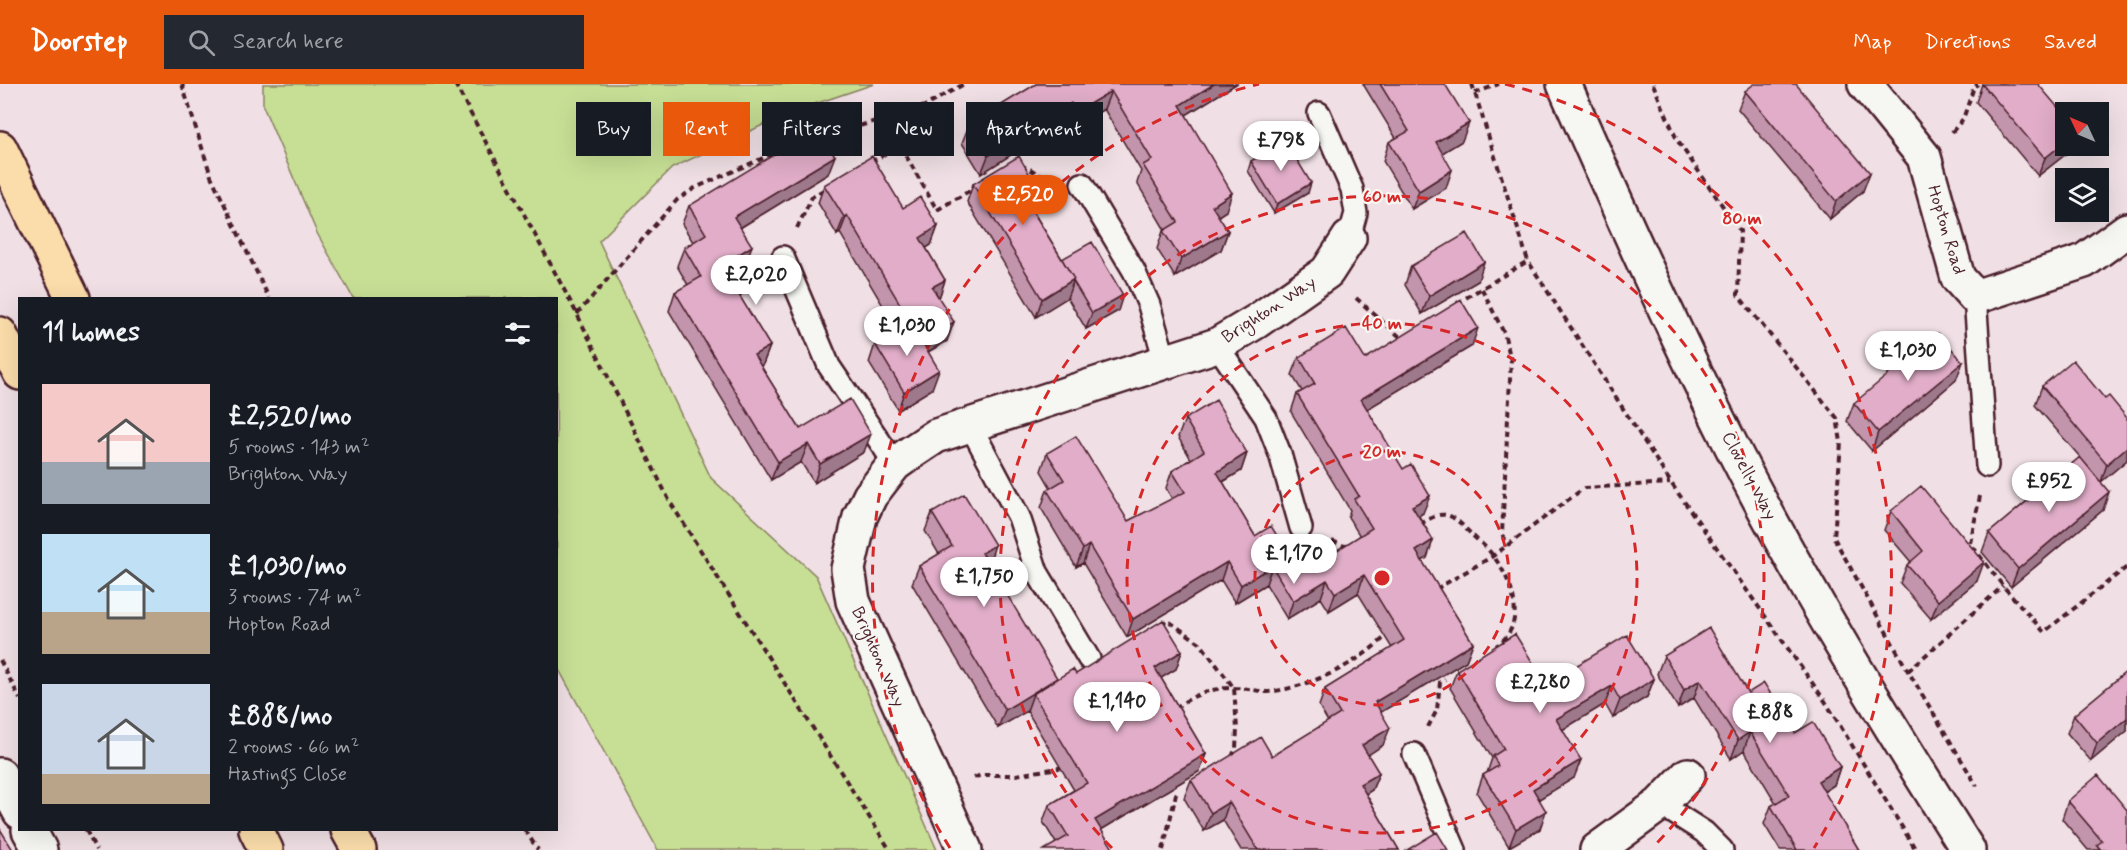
<!DOCTYPE html>
<meta charset="utf-8">
<style>
body{margin:0;font-family:Mynerve,sans-serif;background:#242831;color:#f1f3f6;height:100vh;display:flex;flex-direction:column;font-size:22px;white-space:nowrap}
*{box-sizing:border-box;margin:0}
p{font-size:20px;color:#9ea1a6}
.icon{flex:none;width:33px;height:33px;fill:none;stroke:currentColor;stroke-width:2;stroke-linecap:round;stroke-linejoin:round}
.map{position:relative;flex:1;overflow:hidden}
.panel{position:absolute;left:18px;top:213px;width:540px;height:534px;display:flex;flex-direction:column;background:#171b24;border-radius:0px;box-shadow:0 6px 24px #0002}
.panel>*{flex:none}
.top-card{position:absolute;left:576px;top:18px;width:570px;height:54px;display:flex;gap:12px}
.needle{width:39px;rotate:314deg}
.buttons{position:absolute;left:2055px;top:18px;display:grid;gap:12px}
.buttons a{display:grid;place-items:center;width:54px;height:54px;border-radius:0px;background:#171b24;box-shadow:0 6px 24px #0002;font-size:30px}
.price{position:absolute;translate:-50% -51px;padding:0 14px;border-radius:21px;background:#fff;color:#222;font-size:20px;line-height:39px;filter:drop-shadow(0 2px 3px #0008)}
.price::after{content:'';position:absolute;left:50%;top:36px;width:18px;height:14px;margin-left:-9px;background:inherit;clip-path:polygon(0 0,100% 0,50% 100%)}
.price.selected{background:#ea580c;color:#fff}
ul{padding:0;list-style:none}
li{display:flex;align-items:center;gap:18px;height:150px;padding:0 24px}
li span{display:grid;place-items:center;flex:none;width:168px;height:120px;border-radius:0px;color:#555}
li>.icon{margin-inline-start:auto}
span .icon{width:72px;height:72px;fill:#fffc;stroke-width:1}
li b{font-size:26px}
h2{display:flex;justify-content:space-between;align-items:center;height:72px;padding:0 24px;font-size:26px}
.tag{padding:0 21px;border-radius:0px;background:#171b24;box-shadow:0 6px 24px #0002;font-size:21px;line-height:54px}
.tag.selected{background:#ea580c;color:#fff}
header{display:flex;align-items:center;gap:36px;box-sizing:border-box;height:84px;padding:0 30px;background:#ea580c;color:#fff}
header strong{font-size:28px}
nav{display:flex;gap:33px;margin-inline-start:auto;font-size:21px}
.search{width:420px;height:54px;background:#242831;display:flex;align-items:center;gap:15px;box-sizing:border-box;padding:0 21px;border-radius:0px;color:#9ea1a6;font-size:22px}
.map>svg:first-child{display:block}
.green{fill:#c7df95;stroke:#887f60;stroke-width:1.5}
.lines{fill:none;stroke-linecap:round;stroke-linejoin:round}
.lane-casing{stroke:#4a1f2b;stroke-width:26}
.street-casing{stroke:#4a1f2b;stroke-width:38}
.secondary-casing{stroke:#4a1f2b;stroke-width:38}
.highway-casing{stroke:#4a1f2b;stroke-width:38}
.path{stroke:#4a1f2b;stroke-width:4;stroke-dasharray:6 4.5;stroke-linecap:butt}
.lane{stroke:#f6f6f2;stroke-width:21}
.street{stroke:#f6f6f2;stroke-width:33}
.secondary{stroke:#f6f6f2;stroke-width:33}
.highway{stroke:#fbddab;stroke-width:33}
.wall{fill:#c295ac;stroke:#4a1f2b;stroke-width:1.5}
.shaded-wall{fill:#9e798c;stroke:#4a1f2b;stroke-width:1.5}
.building{fill:#e1adc8;stroke:#4a1f2b;stroke-width:1.5}
.ring{fill:none;stroke:#d62828;stroke-width:3;stroke-dasharray:10 8}
.labels{text-anchor:middle;dominant-baseline:central;stroke-width:4.5;stroke-linejoin:round;paint-order:stroke}
.street-label{font-size:18px;fill:#4a1f2b;stroke:#f6f6f2}
.centre{fill:#d62828;stroke:#f6f6f2;stroke-width:3}
.ring-label{font-size:18px;text-anchor:middle;font-weight:bold;fill:#d62828;stroke:#f6f6f2;stroke-width:4.5;stroke-linejoin:round;paint-order:stroke}
</style>
<header>
<strong>Doorstep</strong>
<div class="search"><svg class="icon" aria-label="search" viewBox="0 0 24 24"><circle cx="10" cy="10" r="6"/><path d="M15 15l6 6"/></svg>Search here</div>
<nav><a>Map</a><a>Directions</a><a>Saved</a></nav>
</header>
<div class="map">
<svg width="2127" height="766" viewBox="0 0 2127 766">
<rect width="100%" height="100%" fill="#f0e0e5"/>
<filter id="ink" filterUnits="userSpaceOnUse"><feTurbulence type="fractalNoise" baseFrequency=".0167" numOctaves="2"/><feDisplacementMap in="SourceGraphic" scale="12" xChannelSelector="R" yChannelSelector="G"/><feConvolveMatrix kernelMatrix="1 2 1 2 8 2 1 2 1" color-interpolation-filters="sRGB"/></filter>
<g filter="url(#ink)">
<path class="green" d="M263 0H874L788 29 672 84 599 157 711 394 816 492 937 766H658L557 582 556 214H353L317 149 263 22Z"/>
<g class="lines">
<defs>
<path id="lane" d="M1319 29 1352 105 1356 129 1349 154
M1082 100 1134 187 1149 221 1165 277
M783 173 829 282 895 380
M1975 213 1987 382
M1217 261 1266 334 1280 370 1301 444
M970 341 1019 433 1037 488 1089 575
M1414 670 1455 766
M1660 720 1704 748 1722 766"/>
<path id="street" d="M1865 0 1924 73 1958 194 1975 213 2084 177 2127 146
M0 691 20 728
M29 746 40 766
M965 766 853 517 848 485 860 433 870 412 883 395 895 380 912 368 936 352 1217 261 1257 237 1327 188 1349 154
M1597 766 1660 720 1688 691"/>
<path id="secondary" d="M1564 0C1617 122 1672 244 1732 363 1802 501 1885 635 1968 766"/>
<path id="highway" d="M0 64 73 214
M0 250 20 289
M256 746 266 766
M348 746 359 766"/>
</defs>
<use href="#lane" class="lane-casing"/>
<use href="#street" class="street-casing"/>
<use href="#secondary" class="secondary-casing"/>
<use href="#highway" class="highway-casing"/>
<path class="path" d="M182 0 211 92 269 214
M455 0 577 230 670 418 890 766
M1472 0 1528 177 1671 399 1825 617 1916 766
M1653 0 1677 56 1740 147 1738 211 1837 334 1841 358 1834 454 1908 587 1977 702
M1475 9 1499 0
M885 35 937 126 976 103
M1952 48 1963 35 1974 3 1978 0
M820 54 925 22 964 0
M871 78 901 61
M1020 82C1032 83 1038 93 1051 95
M797 144 812 113 825 105
M1482 205 1504 249 1511 276 1502 449 1507 462
M1356 214 1400 253 1402 252
M1457 219 1528 177
M577 230 677 116 695 104 786 64
M1980 412 1970 459 2003 502 2044 548 2127 483
M1420 440C1428 436 1437 429 1446 431 1456 433 1464 443 1471 450 1478 457 1488 464 1494 473 1513 498 1528 541 1496 562
M1332 457 1347 463
M1436 505 1493 472 1584 404 1670 399
M1161 540 1167 536 1200 559 1234 604 1237 645 1236 664 1231 675
M0 576 20 615
M1908 587 2003 502
M1175 624C1193 611 1212 603 1235 604 1246 604 1257 607 1267 608 1273 608 1280 606 1286 605 1324 596 1359 578 1387 551
M1428 643 1437 626 1440 598 1445 595
M974 694 981 691H1016L1064 683
M86 746 96 766
M525 746 538 766
M1163 766 1176 710 1180 707"/>
<use href="#lane" class="lane"/>
<use href="#street" class="street"/>
<use href="#secondary" class="secondary"/>
<use href="#highway" class="highway"/>
</g>
<path class="wall" d="M1036 0H1236L1186 31 1226 127 1218 132 1228 147 1221 166 1175 193 1157 165 1163 147 1165 146 1137 99 1141 87 1104 25 1070 46 1064 37 981 90 962 59 969 41Z
M1363 0H1445L1462 57 1442 69 1446 104 1412 125 1383 77 1389 58 1396 54Z
M1982 0 2066 62H2072L2071 66 2038 92 1976 18Z
M1745 7 1863 107 1830 135 1738 25Z
M1251 77 1308 109 1274 129 1248 87Z
M828 90 740 144 745 180 731 189 742 209 740 213 770 262 763 280 761 282 800 345 864 368 814 399 801 378 771 396 669 227 675 208 688 201 677 182 684 164 693 158 682 140 689 122Z
M973 100 1031 123V124L1062 175 1118 227 1086 245 1067 213 1036 233 967 118Z
M824 101 903 124 938 142 931 161 926 164 945 196 939 214 947 257 928 268 932 305 898 326 869 279 875 260 898 247 840 149 837 151 818 119Z
M1411 182 1478 197 1422 230 1405 201Z
M1472 262 1367 325 1423 429 1419 432 1433 456 1427 474 1422 477 1473 559 1466 577 1381 628 1383 661 1368 671 1379 689 1372 706 1366 710 1399 766H1241L1223 736 1204 747 1184 714 1191 696 1272 672 1328 638 1319 622 1325 605 1392 564 1358 509 1329 527 1321 514 1287 535 1266 500 1235 519 1221 496 1127 553 1083 479 1076 483 1041 424 1047 406 1051 404 1041 387 1047 369 1128 437 1172 415 1166 404 1172 387 1191 375 1178 353 1185 335 1247 369 1241 387 1223 398 1255 452 1289 471 1317 479 1360 452 1348 433 1350 426 1291 328 1297 310 1302 307 1292 291 1299 273 1365 275Z
M1956 296 1872 367 1847 337 1854 319Z
M2042 302 2127 376 2101 398 2103 426 2011 503 1982 468 1989 449 2080 373 2035 321Z
M1891 427 1977 497 1931 535 1900 499 1907 481 1911 478 1884 446Z
M932 429 988 480 1057 595 1076 590 1182 567 1176 585 1161 594 1206 670 1200 687 1101 746 1056 759 1043 738 1049 721 1074 706 1027 627 998 644 912 500 919 482 939 470 925 447Z
M1664 572 1748 609 1795 649 1840 683 1834 701 1824 708 1859 766H1780L1764 740 1771 722 1776 719 1744 666 1731 675 1694 614 1678 624 1657 590Z
M1457 586 1546 600 1654 595 1647 613 1613 634 1605 620 1562 646 1574 694 1539 715 1540 745 1509 763 1477 709 1483 691 1487 689 1492 674 1450 604Z
M2127 587V647L2091 677 2067 649 2074 631Z
M2068 717 2127 766H2088L2062 735Z"/>
<path class="shaded-wall" d="M1214 0H1236L1173 39 1180 21Z
M1111 7 1104 25 1070 46 1076 28Z
M1071 19 1064 37 981 90 988 72Z
M1469 39 1462 57 1429 77 1436 58Z
M2066 57V62H2072L2071 66 2038 92 2045 74Z
M835 72 828 90 728 151 734 133Z
M1452 86 1446 104 1412 125 1419 107Z
M1870 89 1863 107 1830 135 1836 117Z
M1311 99 1308 109 1274 129 1277 120Z
M1038 105 1031 123 1018 131 1024 113Z
M1232 109 1226 127 1206 140 1212 122Z
M847 131 840 149 837 151 844 133Z
M938 142 931 161 913 172 920 154Z
M1228 147 1221 166 1175 193 1181 175Z
M752 162 745 180 718 197 725 179Z
M1484 178 1478 197 1422 230 1429 212Z
M1074 195 1067 214 1036 233 1042 215Z
M945 196 939 214 932 203Z
M1123 211 1118 227 1086 245 1092 229Z
M954 238 947 257 915 275 922 257Z
M1478 244 1472 262 1354 333 1361 315Z
M770 262 763 280 748 290 754 271Z
M1963 278 1956 296 1872 367 1878 348Z
M939 286 932 305 898 326 904 308Z
M871 350 864 368 814 399 820 380Z
M808 360 801 378 771 396 778 378Z
M2127 363V376L2101 398 2107 380Z
M1247 369 1241 387 1210 405 1217 388Z
M2109 408 2103 426 2011 503 2018 485Z
M1430 412 1423 429 1406 439 1412 422Z
M1433 456 1427 474 1410 484 1416 467Z
M995 461 989 480 982 469Z
M1089 461 1083 479 1076 483 1083 465Z
M1227 478 1221 496 1127 553 1133 535Z
M1984 478 1977 497 1931 535 1938 517Z
M1272 482 1266 500 1235 519 1241 501Z
M1364 491 1358 509 1329 527 1335 509Z
M1327 496 1321 514 1287 535 1293 517Z
M1473 559 1466 577 1368 636 1375 618Z
M1182 567 1176 585 1148 602 1155 584Z
M1057 594 1033 610 1027 627 998 644 1005 626Z
M1654 595 1647 613 1613 634 1620 616Z
M1700 596 1694 614 1678 624 1684 606Z
M1612 602 1605 620 1549 654 1556 635Z
M2127 634V647L2091 677 2097 659Z
M1390 644 1383 661 1356 679 1362 661Z
M1750 648 1744 666 1731 675 1738 656Z
M1206 670 1200 687 1089 753 1095 736Z
M1581 676 1574 694 1526 723 1533 705Z
M1840 683 1834 701 1811 716 1818 697Z
M1379 689 1372 706 1353 718 1360 700Z
M1229 718 1223 736 1204 747 1211 729Z
M1546 727 1540 745 1509 763 1516 745Z"/>
<path class="building" d="M1036 0H1214L1180 21 1232 109 1212 122 1228 147 1181 175 1163 147 1178 138 1143 81 1152 76 1111 7 1076 28 1071 19 988 72 969 41Z
M1380 0H1445L1469 39 1436 58 1452 86 1419 107 1389 58 1409 47Z
M1754 0H1796L1870 89 1836 117 1745 7Z
M1982 0H2038L2066 33V57L2045 74Z
M818 44 835 72 734 133 752 162 725 179 742 209 739 211 770 262 754 271 800 345 850 315 871 350 820 380 808 360 778 378 675 208 701 193 684 164 706 150 689 122Z
M1285 56 1311 99 1277 120 1251 77Z
M872 72 903 124 920 113 938 142 920 154 945 196 932 203 954 238 922 257 847 131 844 133 824 101Z
M1019 72 1038 105 1024 113 1074 195 1042 215 973 100Z
M1467 149 1484 178 1429 212 1411 182Z
M1092 158 1123 211 1092 229 1073 197 1074 195 1062 175Z
M1461 216 1478 244 1361 315 1403 385 1411 380 1430 412 1412 422 1433 456 1416 467 1473 559 1375 618 1390 644 1362 661 1379 689 1360 700 1399 766H1258L1229 718 1211 729 1191 696 1261 653 1272 672 1340 630 1325 605 1404 556 1364 491 1335 509 1327 496 1293 517 1272 482 1241 501 1227 478 1133 535 1089 461 1083 465 1047 406 1064 396 1047 369 1076 352 1128 437 1185 408 1172 387 1204 367 1185 335 1216 316 1247 369 1217 388 1255 452 1271 442 1289 471 1306 461 1317 479 1372 444 1354 415 1359 412 1297 310 1315 300 1299 273 1346 244 1365 275Z
M911 239 939 286 904 308 875 260Z
M1938 249 1963 278 1878 348 1854 319Z
M2073 276 2105 315 2109 312 2127 334V363L2107 380 2042 302Z
M2080 373 2109 408 2018 485 1989 449Z
M1921 402 1984 478 1938 517 1907 481 1923 467 1891 427Z
M964 410 995 461 982 469 1057 594 1005 626 919 482 952 462 932 429Z
M1163 536 1182 567 1155 584 1206 670 1095 736 1114 766H1044L1068 752 1049 721 1087 699 1033 610 1073 585 1076 590Z
M1709 544 1748 609 1764 599 1795 649 1813 638 1840 683 1818 697 1859 766H1797L1771 722 1789 711 1750 648 1738 656 1700 596 1684 606 1664 572Z
M1515 550 1546 600 1627 551 1654 595 1620 616 1612 602 1556 635 1581 676 1533 705 1546 727 1516 745 1483 691 1498 682 1493 672 1504 665 1457 586Z
M2127 587V634L2097 659 2074 631Z
M2098 691 2127 726V766H2101L2097 761 2102 757 2068 717Z
M0 745 13 766H0Z
M1437 748 1448 766H1407Z"/>
</g>
<g class="ring">
<circle cx="1382" cy="494" r="127"/>
<circle cx="1382" cy="494" r="255"/>
<path d="M1112 764A382 382 0 1 1 1652 764"/>
<path d="M950 764A509 509 0 0 1 1259 0M1505 0A509 509 0 0 1 1814 764"/>
</g>
<g class="labels">
<g class="street-label">
<text transform="translate(1946 146) rotate(73)">Hopton Road</text>
<text transform="translate(1269 226) rotate(-33)">Brighton Way</text>
<text transform="translate(1749 392) rotate(62)">Clovelly Way</text>
<text transform="translate(878 573) rotate(66)">Brighton Way</text>
</g>
</g>
<circle cx="1382" cy="494" r="9" class="centre"/>
<g class="ring-label">
<text x="1382" y="118">60 m</text>
<text x="1742" y="140">80 m</text>
<text x="1382" y="245">40 m</text>
<text x="1382" y="373">20 m</text>
</g>
</svg>
<div class="buttons">
<a><svg class="needle" viewBox="-14 -14 28 28"><path d="M0-13l5 13h-10z" fill="#e53935"/><path d="M0 13l5-13h-10z" fill="#9ea1a6"/></svg></a>
<a><svg class="icon" aria-label="layers" viewBox="0 0 24 24"><path d="M12 4l9 5-9 5-9-5zM3 14l9 5 9-5"/></svg></a>
</div>
<b class="price" style="left:1281px;top:88px">£798</b>
<b class="price selected" style="left:1023px;top:142px">£2,520</b>
<b class="price" style="left:756px;top:222px">£2,020</b>
<b class="price" style="left:907px;top:273px">£1,030</b>
<b class="price" style="left:1908px;top:298px">£1,030</b>
<b class="price" style="left:2049px;top:429px">£952</b>
<b class="price" style="left:1294px;top:501px">£1,170</b>
<b class="price" style="left:984px;top:524px">£1,750</b>
<b class="price" style="left:1540px;top:630px">£2,280</b>
<b class="price" style="left:1117px;top:649px">£1,140</b>
<b class="price" style="left:1770px;top:660px">£888</b>
<div class="top-card">
<a class="tag">Buy</a>
<a class="tag selected">Rent</a>
<a class="tag">Filters</a>
<a class="tag">New</a>
<a class="tag">Apartment</a>
</div>
<section class="panel">
<h2>11 homes<svg class="icon" aria-label="filters" viewBox="0 0 24 24"><path d="M4 7h16M4 17h16"/><circle cx="9" cy="7" r="2"/><circle cx="15" cy="17" r="2"/></svg></h2>
<ul>
<li><span style="background:linear-gradient(#f6c9c9 65%,#9aa5b1 0)"><svg class="icon" aria-label="home" viewBox="0 0 24 24"><path d="M3 11l9-7 9 7M6 9v11h12V9"/></svg></span><div><b>£2,520/mo</b><p>5 rooms · 143 m²</p><p>Brighton Way</p></div></li>
<li><span style="background:linear-gradient(#bfe0f5 65%,#b9a48a 0)"><svg class="icon" aria-label="home" viewBox="0 0 24 24"><path d="M3 11l9-7 9 7M6 9v11h12V9"/></svg></span><div><b>£1,030/mo</b><p>3 rooms · 74 m²</p><p>Hopton Road</p></div></li>
<li><span style="background:linear-gradient(#c9d6e8 75%,#b9a48a 0)"><svg class="icon" aria-label="home" viewBox="0 0 24 24"><path d="M3 11l9-7 9 7M6 9v11h12V9"/></svg></span><div><b>£888/mo</b><p>2 rooms · 66 m²</p><p>Hastings Close</p></div></li>
</ul>
</section>
</div>
